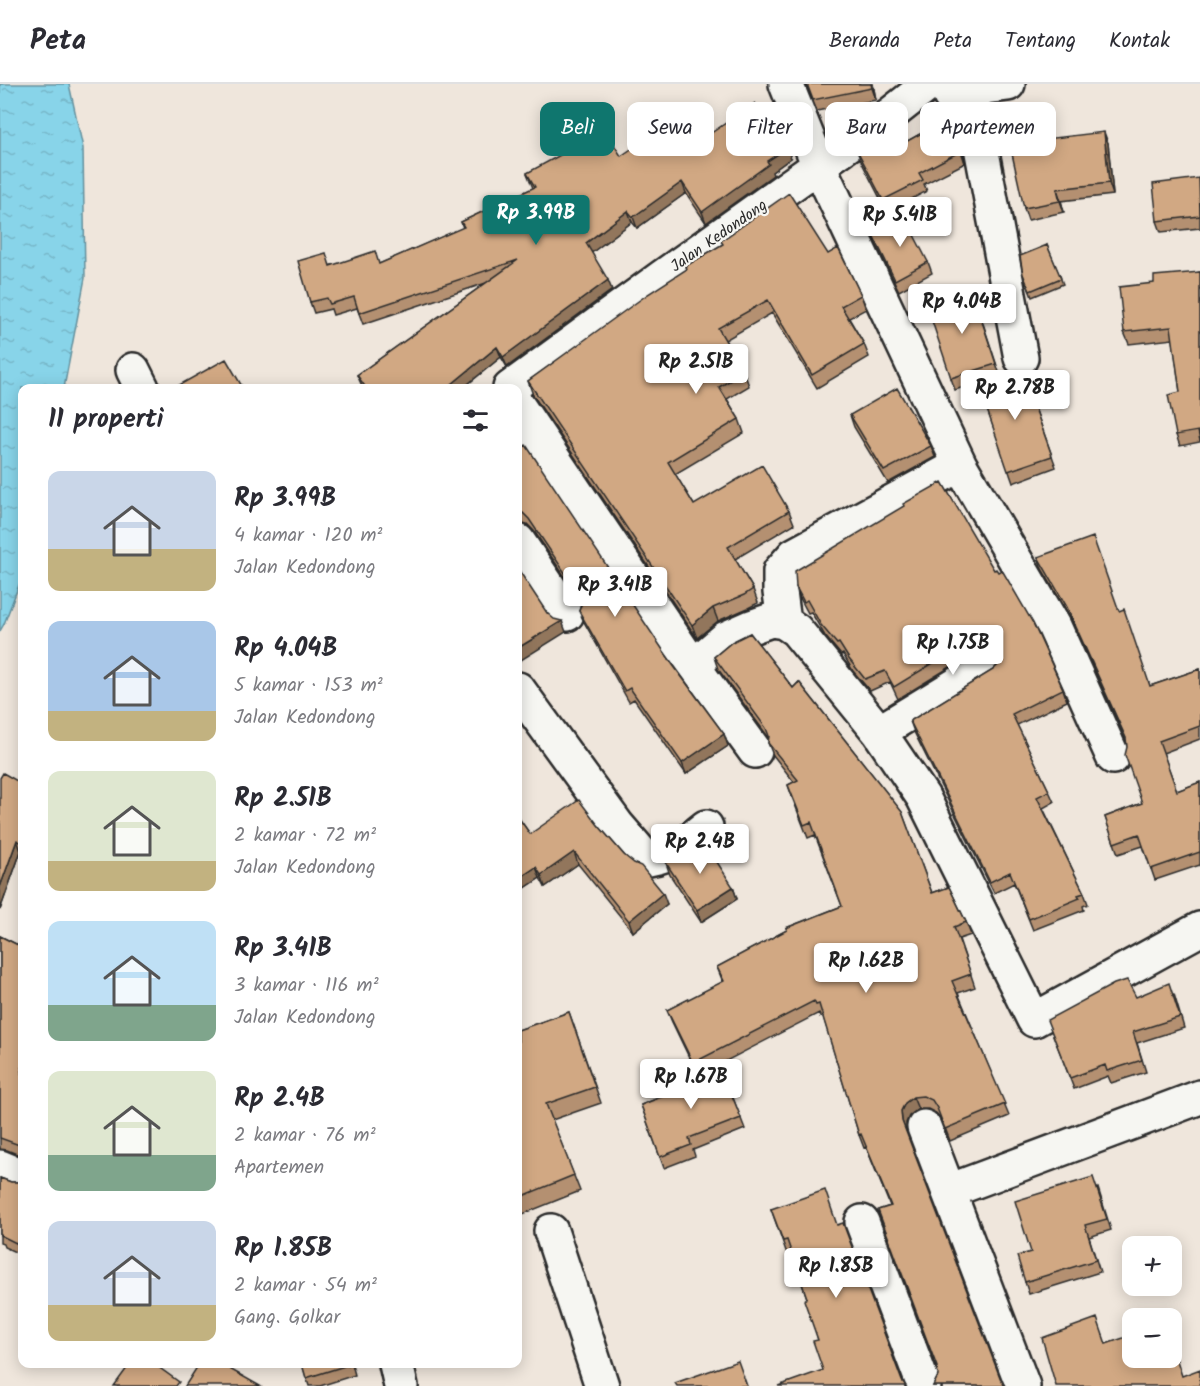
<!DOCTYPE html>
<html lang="id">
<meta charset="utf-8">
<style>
body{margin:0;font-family:Kalam,sans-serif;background:#f7f7f7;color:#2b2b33;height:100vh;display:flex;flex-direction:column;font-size:22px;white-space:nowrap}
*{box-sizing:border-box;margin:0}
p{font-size:20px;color:#7c7c81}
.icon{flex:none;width:33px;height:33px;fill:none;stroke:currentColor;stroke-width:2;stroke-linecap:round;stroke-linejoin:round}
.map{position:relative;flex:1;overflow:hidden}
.panel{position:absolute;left:18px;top:300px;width:504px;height:984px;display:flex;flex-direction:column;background:#fff;border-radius:12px;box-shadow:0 3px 15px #0003}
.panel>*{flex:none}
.guide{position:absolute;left:540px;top:18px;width:570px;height:54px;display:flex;gap:12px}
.buttons{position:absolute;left:1122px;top:1152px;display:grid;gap:12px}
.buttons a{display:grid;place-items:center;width:60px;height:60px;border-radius:12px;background:#fff;box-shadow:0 3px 15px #0003;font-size:30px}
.price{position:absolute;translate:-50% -51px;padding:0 14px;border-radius:6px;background:#fff;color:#222;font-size:20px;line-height:39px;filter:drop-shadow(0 2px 3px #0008)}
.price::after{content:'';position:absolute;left:50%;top:36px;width:18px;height:14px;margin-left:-9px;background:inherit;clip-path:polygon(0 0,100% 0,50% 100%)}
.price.on{background:#0f766e;color:#fff}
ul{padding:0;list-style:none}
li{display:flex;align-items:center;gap:18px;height:150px;padding:0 30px}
li span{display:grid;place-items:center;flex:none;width:168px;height:120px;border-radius:12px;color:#555}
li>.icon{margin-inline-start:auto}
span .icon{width:72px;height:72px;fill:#fffc;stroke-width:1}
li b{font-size:26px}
h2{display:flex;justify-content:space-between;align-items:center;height:72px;padding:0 30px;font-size:26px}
.pill{padding:0 21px;border-radius:12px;background:#fff;box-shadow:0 3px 15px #0003;font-size:21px;line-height:54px}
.pill.on{background:#0f766e;color:#fff}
header{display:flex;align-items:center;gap:36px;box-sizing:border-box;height:84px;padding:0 30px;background:#fff;border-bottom:2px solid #e1e1e2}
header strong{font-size:28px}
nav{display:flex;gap:33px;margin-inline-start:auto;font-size:21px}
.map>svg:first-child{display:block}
.water{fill:url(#water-ripples);stroke:#63909d;stroke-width:1.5}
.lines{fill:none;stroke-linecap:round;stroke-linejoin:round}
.minor-casing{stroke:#2b2b2b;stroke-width:38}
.minor{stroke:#f6f6f2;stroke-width:33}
.wall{fill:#b49071;stroke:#2b2b2b;stroke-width:1.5}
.shaded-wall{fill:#92765c;stroke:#2b2b2b;stroke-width:1.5}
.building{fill:#d1a883;stroke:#2b2b2b;stroke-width:1.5}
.labels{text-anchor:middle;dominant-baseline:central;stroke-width:4.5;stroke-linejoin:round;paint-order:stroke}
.street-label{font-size:16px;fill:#2b2b2b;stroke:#f6f6f2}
</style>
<header>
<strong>Peta</strong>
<nav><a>Beranda</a><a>Peta</a><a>Tentang</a><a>Kontak</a></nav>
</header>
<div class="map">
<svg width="1200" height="1302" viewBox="0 0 1200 1302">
<defs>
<pattern id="water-ripples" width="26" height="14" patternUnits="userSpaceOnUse" patternTransform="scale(1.5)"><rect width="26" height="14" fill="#88d4e9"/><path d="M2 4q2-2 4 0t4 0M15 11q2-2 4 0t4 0" fill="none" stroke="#76b6c8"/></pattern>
</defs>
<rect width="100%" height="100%" fill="#efe6dc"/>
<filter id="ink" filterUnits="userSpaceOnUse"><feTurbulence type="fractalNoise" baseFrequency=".0167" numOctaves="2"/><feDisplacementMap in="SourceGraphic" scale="12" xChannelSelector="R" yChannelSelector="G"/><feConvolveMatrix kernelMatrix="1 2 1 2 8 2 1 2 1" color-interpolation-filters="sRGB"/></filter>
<g filter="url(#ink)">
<path class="water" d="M0 0H69L83 64 85 194 64 304H22V493L4 540 0 547Z"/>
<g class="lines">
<defs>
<path id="minor" d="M786 0 819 82 960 381 1054 542 1113 673
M970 5 1021 274
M950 12 970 5 1008 0
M133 286 142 304
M510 304 662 193 891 30 929 0
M518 322 693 582 755 667
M518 457 567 530
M784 538 780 508V487L794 471 960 381
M693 582 726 554 751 543 771 536 784 538 796 546 879 648 923 713 1034 936 1200 845
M518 605 617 741 642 770 649 775C674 771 687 758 706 743
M879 648 987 582
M924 1043 1023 1302
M0 1083 22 1092
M949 1107 1200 1013
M862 1138 924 1302
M551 1147 602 1302
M396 1280 401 1302"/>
</defs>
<use href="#minor" class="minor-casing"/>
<use href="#minor" class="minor"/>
</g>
<path class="wall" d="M806 0H873L876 16 817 27Z
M954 31 958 43 965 79 924 100 927 107 887 128 860 75 856 64 904 59Z
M1047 51V54L1108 59 1113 111 1061 117 1064 128 1028 136 1024 124Z
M701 56 791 74 772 88 773 91 706 139 686 109 637 144 632 138 591 169 612 206 507 283 501 273 463 304H363L357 291 486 199 363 240 357 224 333 231 331 225 314 229 310 218 331 181 379 180 463 144 461 138 533 104 527 89 574 66 621 72 648 64Z
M1199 94 1200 97V144L1161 148 1157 137Z
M872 149 928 178 932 189 899 207 876 160Z
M721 157 828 170 861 211 866 225 849 234 864 260 869 273 817 304 772 229 725 256 744 288 749 302 727 315 739 335 744 349 675 390 694 421 789 427 794 440 735 475 753 505 758 519 748 524 718 537 697 554 533 311 528 297 687 186 686 182 723 160Z
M1047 161 1063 200 1032 213 1023 190Z
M1200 188V358L1180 362 1176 351 1180 308 1173 255 1129 260 1124 248 1154 199Z
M976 218 1000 291 955 306 951 294Z
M1022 287 1056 383 1013 399 979 302Z
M850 331 931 362 935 373 888 399 854 343Z
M518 367 724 650 728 662 686 690 634 615 629 618 584 538 579 527 582 518 534 447 527 440 518 438Z
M904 422 1063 605 1067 617 1017 641 1049 707 1054 718 1043 724 1084 809 1088 820 1083 822 1084 826 1033 846 1014 799 994 809 914 648 910 637 993 586 999 580 1002 571 995 565 986 563 978 566 898 615 890 598 870 607 853 587 843 570 841 571 825 552 811 528 808 529 800 514 796 503Z
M1038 473 1119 527 1150 602 1200 585V655L1163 669 1177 707 1200 698V781L1155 796 1143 762 1118 770 1105 733 1142 719 1127 657 1071 534 1042 485Z
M750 549 793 604 799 598 902 728 932 809 949 803 966 838 971 851 959 855 975 903 958 909 1009 1032 950 1057 942 1036 936 1029 928 1025H918L909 1032 906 1039V1048L1001 1296 1005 1302H933L938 1292 937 1284 878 1126 890 1122 866 1063 864 1064 859 1051 823 932 820 933 819 929 720 980 745 1045 693 1066 695 1072 664 1084 641 1021 684 1004 680 994 696 988 672 938 667 926 723 898 717 883 787 846 786 844 842 822 815 751 808 754 792 713 788 701 794 698 773 671 768 659 769 654 718 585 714 573 732 558Z
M22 696V768L21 767 0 826 17 697Z
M518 733 530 750 598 741 667 820 633 848 578 780 545 803 540 794 519 808 518 806Z
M666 779 733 803 737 815 701 838 670 791Z
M0 852 22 863V1072L7 1066 0 1065Z
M1174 910 1184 944 1137 959 1146 988 1111 999 1108 992 1074 1005 1052 948 1136 913Z
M569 928 601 1019 552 1036 580 1107 518 1132V946Z
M0 1094 11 1098H22V1171L4 1163 3 1160 0 1159Z
M1098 1104 1111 1146 1089 1153 1100 1188 1029 1210 1025 1198 1031 1168Z
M771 1125 837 1141 902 1297 823 1286 818 1256 807 1214 791 1168 787 1170Z
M302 1280H352L355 1291 320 1302H309Z"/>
<path class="shaded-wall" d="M871 0H873L876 16 872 4Z
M954 31 958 43 965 79 961 67Z
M1104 48 1108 59 1113 111 1109 99Z
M787 64 791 74 772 88 773 91 706 139 702 128 767 77Z
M682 98 686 109 637 144 633 133Z
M1057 105 1061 117 1064 128 1060 117Z
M628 127 632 138 590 170 586 159Z
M608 196 612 206 507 283 503 273Z
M497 263 501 273 463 304H447Z
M713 524 718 537 697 554 692 541Z
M562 537 566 548 518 578V564Z
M724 650 728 662 686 690 682 679Z
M17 756 21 767 0 826V803Z
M574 768 578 780 545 803 541 791Z
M536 783 540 794 519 808 518 804V795Z
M733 803 737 815 701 838 697 826Z
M663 809 667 820 633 848 629 837Z
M913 1013 918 1025 909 1032 906 1039V1049L902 1037 901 1027 905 1019Z"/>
<path class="building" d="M807 0H871L872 4 813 16Z
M755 19 787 64 767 77 769 80 702 128 682 98 633 133 628 127 586 159 608 196 503 273 497 263 447 304H366L357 291 518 176 359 229 354 213 330 220 327 214 310 218 298 177 326 169 330 182 375 167 379 180 464 143 461 138 535 103 527 89 573 64 574 66 605 46 621 72 643 57 648 64 688 37 701 56Z
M954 31 961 67 919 89 923 96 883 116 856 64 893 37 904 59Z
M1042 39 1046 55 1104 48 1109 99 1057 105 1060 117 1024 124 1007 47Z
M1199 94 1200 132 1157 137 1153 100Z
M789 109 828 170 838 164 861 211 841 222 864 260 812 291 768 216 718 244 744 288 719 303 739 335 668 378 694 421 762 381 789 427 728 463 753 505 744 511 713 524 692 541 528 297 648 210 687 185 686 182 723 160 721 157Z
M904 132 928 178 895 196 872 149Z
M1047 161 1061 194 1030 207 1023 190 1020 172Z
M1200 188V357L1198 347 1176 351 1168 311 1180 308 1171 243 1124 248 1119 203 1154 199V192Z
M972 207 996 280 951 294 927 222Z
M226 275 243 304H174Z
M1022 287 1052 372 1008 387 979 302Z
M897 304 931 362 884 387 850 331Z
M526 361 673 581 724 650 682 679 630 604 625 607 579 527 582 518 578 508 529 435 523 429 518 428V367Z
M942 398 994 486 996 485 998 488 1002 486 1033 539 1063 605 1012 630 1049 707 1037 713 1084 809 1078 811 1080 814 1029 835 1010 788 990 798 910 637 993 586 999 580 1002 571 998 560 991 554 982 552 974 554 894 603 885 587 865 595 849 575 839 559 837 560 821 541 807 516 804 518 796 503 795 487 904 422 903 420Z
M1093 453 1119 527 1124 525 1150 602 1200 585V642L1159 657 1177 707 1200 698V768L1151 785 1139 750 1114 759 1105 733 1142 719 1125 671 1127 663 1126 654 1067 523 1038 473Z
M518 485 547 529 554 535 562 537 518 564Z
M750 549 793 604 799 598 902 728 932 809 949 803 966 838 954 843 971 890 952 897 1005 1020 945 1045 937 1024 932 1016 923 1012 913 1013 905 1019 901 1027 902 1037 1001 1296 1005 1302H933L938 1292 937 1283 878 1126 891 1122 861 1050 859 1051 819 920 816 921 814 917 693 979 667 926 724 897 717 883 787 846 786 844 842 822 811 738 804 741 788 701 798 696 768 659 769 652 766 644 714 573 732 558Z
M3 689 17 697 22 696V759L17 756 0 803V694Z
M579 716 598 741 624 771 634 779 641 782 663 809 629 837 574 768 541 791 536 783 518 795V733L530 750Z
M703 756 733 803 697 826 666 779Z
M0 852 22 863V1062L0 1054Z
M1127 896 1136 913 1169 899 1180 933 1133 948 1142 976 1107 987 1105 981 1070 994 1047 936 1114 900Z
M569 928 595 1003 546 1020 574 1091 518 1114V946Z
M719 979 741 1034 689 1054 691 1061 660 1073 641 1021 684 1004 680 994Z
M1093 1093 1107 1135 1085 1141 1096 1176 1025 1198 1017 1172 1031 1168 1015 1117Z
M0 1094 11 1098H22V1162L0 1151 1 1150 0 1149Z
M825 1106 837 1141 843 1139 902 1297 906 1302H778L823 1286 813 1257 818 1256 804 1216 807 1214 787 1156 783 1157 771 1125Z
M1097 1234 1106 1260 1132 1251V1274H1172V1261L1182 1292 1200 1285V1302H1056L1042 1254Z
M738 1277 747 1302H677L675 1299Z
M130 1280H154L179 1298 176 1302H114Z
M199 1280H221L260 1302H185Z
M302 1280H351L306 1294Z"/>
</g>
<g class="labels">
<g class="street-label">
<text transform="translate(719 152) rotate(-35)">Jalan Kedondong</text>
</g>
</g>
</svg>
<div class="buttons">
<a>+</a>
<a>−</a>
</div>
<b class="price on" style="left:536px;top:162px">Rp 3.99B</b>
<b class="price" style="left:900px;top:164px">Rp 5.41B</b>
<b class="price" style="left:962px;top:251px">Rp 4.04B</b>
<b class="price" style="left:696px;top:311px">Rp 2.51B</b>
<b class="price" style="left:1015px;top:337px">Rp 2.78B</b>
<b class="price" style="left:615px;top:534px">Rp 3.41B</b>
<b class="price" style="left:953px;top:592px">Rp 1.75B</b>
<b class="price" style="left:700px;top:791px">Rp 2.4B</b>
<b class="price" style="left:866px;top:910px">Rp 1.62B</b>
<b class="price" style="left:691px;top:1026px">Rp 1.67B</b>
<b class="price" style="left:836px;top:1215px">Rp 1.85B</b>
<div class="guide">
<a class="pill on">Beli</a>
<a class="pill">Sewa</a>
<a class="pill">Filter</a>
<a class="pill">Baru</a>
<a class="pill">Apartemen</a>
</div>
<section class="panel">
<h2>11 properti<svg class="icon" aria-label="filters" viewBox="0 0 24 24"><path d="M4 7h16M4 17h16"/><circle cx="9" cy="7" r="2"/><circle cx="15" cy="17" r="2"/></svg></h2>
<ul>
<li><span style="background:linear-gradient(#c9d6e8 65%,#c2b280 0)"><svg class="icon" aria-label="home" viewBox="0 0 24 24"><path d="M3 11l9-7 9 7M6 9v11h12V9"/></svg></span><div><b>Rp 3.99B</b><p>4 kamar · 120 m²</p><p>Jalan Kedondong</p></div></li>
<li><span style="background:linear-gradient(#a9c7e8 75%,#c2b280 0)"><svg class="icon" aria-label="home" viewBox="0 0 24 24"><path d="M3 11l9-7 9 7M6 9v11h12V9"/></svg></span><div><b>Rp 4.04B</b><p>5 kamar · 153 m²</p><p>Jalan Kedondong</p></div></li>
<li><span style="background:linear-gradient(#dfe7d0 75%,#c2b280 0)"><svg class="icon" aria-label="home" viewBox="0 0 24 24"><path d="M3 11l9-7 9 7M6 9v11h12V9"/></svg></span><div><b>Rp 2.51B</b><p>2 kamar · 72 m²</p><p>Jalan Kedondong</p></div></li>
<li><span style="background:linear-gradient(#bfe0f5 70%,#7fa58c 0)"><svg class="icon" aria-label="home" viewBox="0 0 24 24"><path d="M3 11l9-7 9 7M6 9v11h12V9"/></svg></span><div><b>Rp 3.41B</b><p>3 kamar · 116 m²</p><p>Jalan Kedondong</p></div></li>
<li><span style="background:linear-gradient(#dfe7d0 70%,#7fa58c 0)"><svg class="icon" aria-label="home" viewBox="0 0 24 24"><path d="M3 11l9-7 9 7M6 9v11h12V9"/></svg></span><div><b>Rp 2.4B</b><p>2 kamar · 76 m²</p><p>Apartemen</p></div></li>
<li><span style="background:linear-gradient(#c9d6e8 70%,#c2b280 0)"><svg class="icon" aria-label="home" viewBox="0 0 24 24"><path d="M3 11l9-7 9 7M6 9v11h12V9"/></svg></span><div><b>Rp 1.85B</b><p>2 kamar · 54 m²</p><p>Gang. Golkar</p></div></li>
</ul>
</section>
</div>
